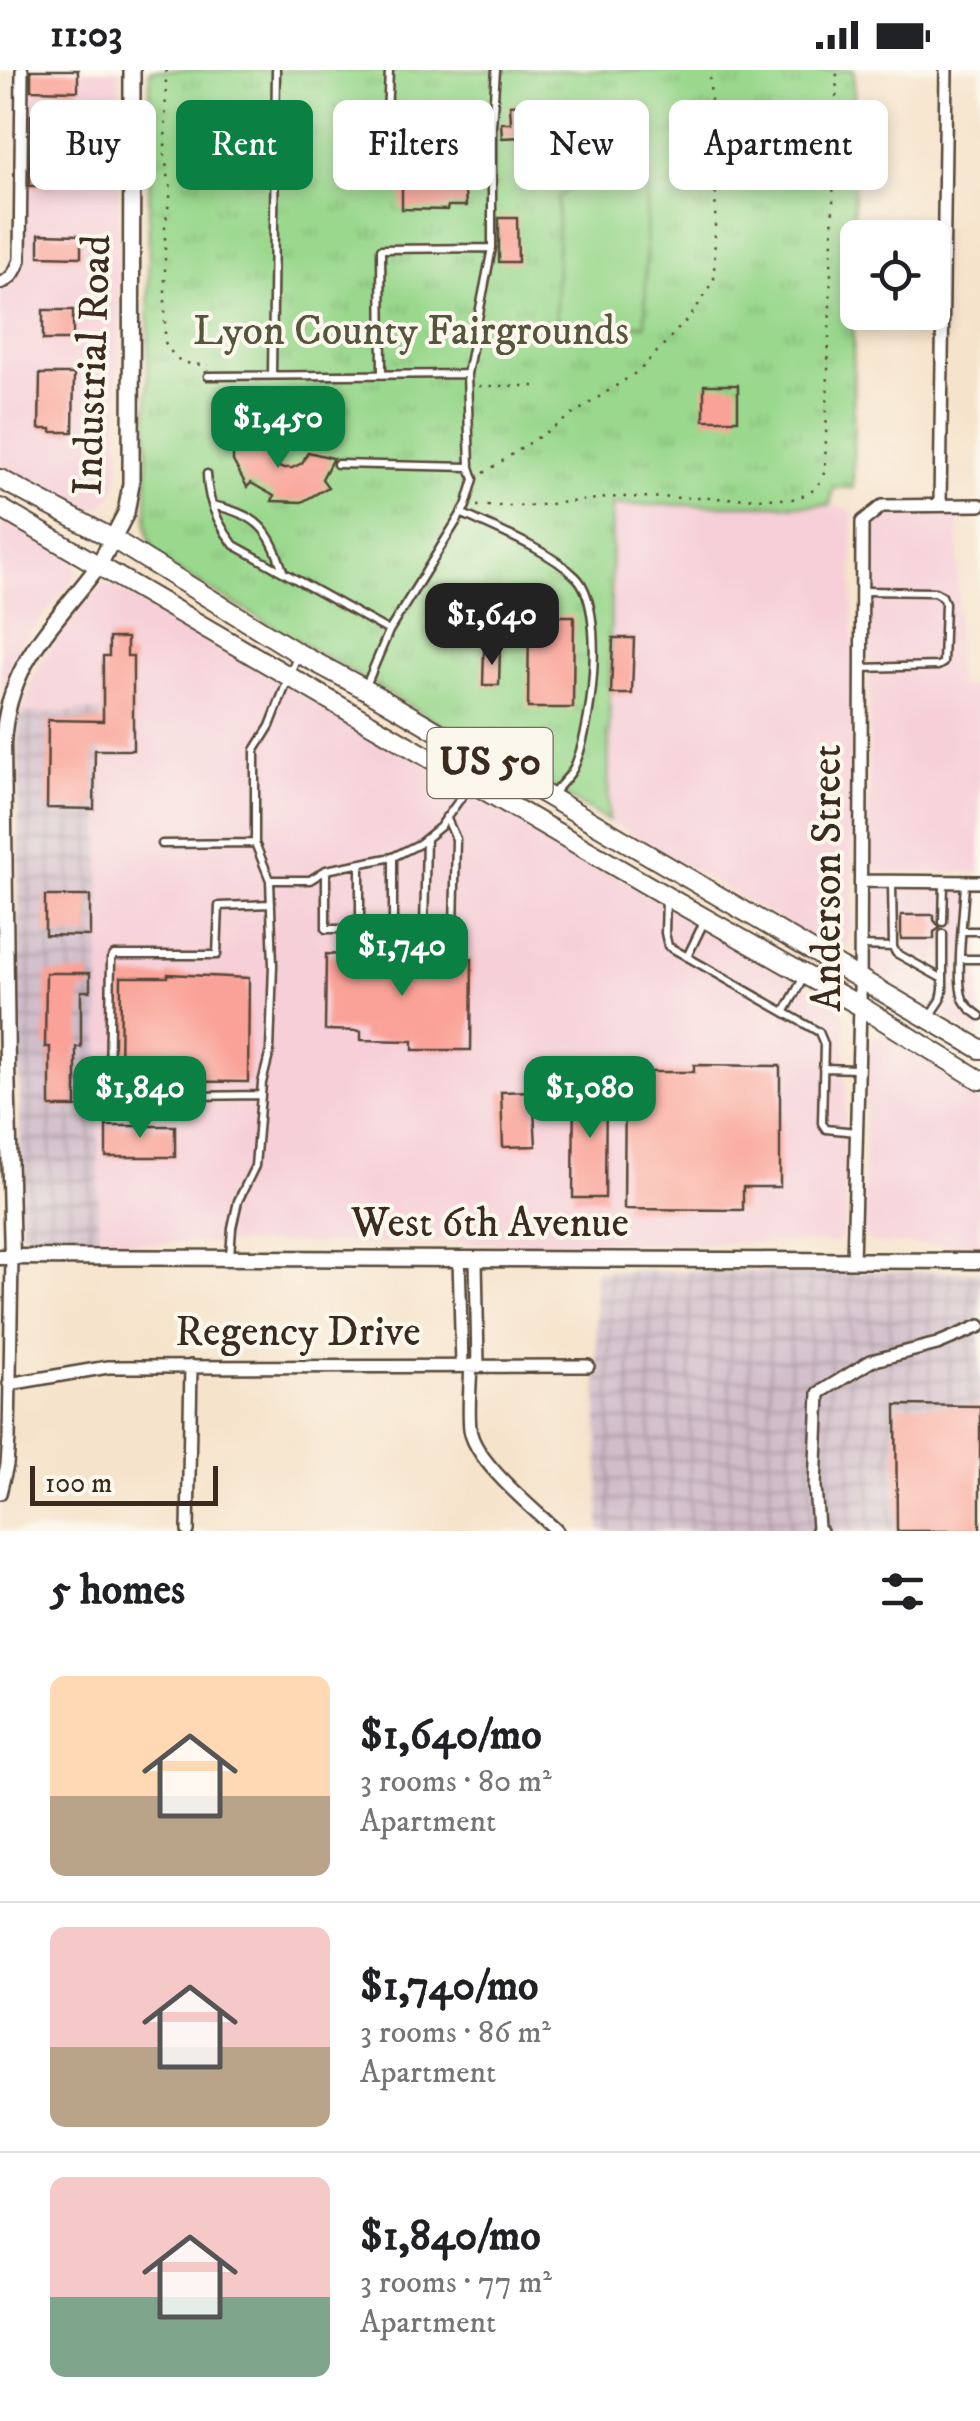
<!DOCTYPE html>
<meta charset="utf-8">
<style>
body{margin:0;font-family:"IM FELL DW Pica",serif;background:#f6f6f6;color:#202124;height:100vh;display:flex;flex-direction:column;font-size:38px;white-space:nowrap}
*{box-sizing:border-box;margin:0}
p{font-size:32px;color:#757577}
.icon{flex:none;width:55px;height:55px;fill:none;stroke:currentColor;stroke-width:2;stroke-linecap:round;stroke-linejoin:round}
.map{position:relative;height:1461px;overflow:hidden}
.drawer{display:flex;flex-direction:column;background:#fff;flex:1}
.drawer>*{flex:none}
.guide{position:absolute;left:30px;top:30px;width:920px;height:90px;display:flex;gap:20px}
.tools{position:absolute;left:840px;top:150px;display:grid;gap:20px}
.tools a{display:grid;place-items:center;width:110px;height:110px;border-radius:15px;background:#fff;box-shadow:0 5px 15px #0003;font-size:50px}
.scale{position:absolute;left:30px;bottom:25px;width:188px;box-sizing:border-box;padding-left:10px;border:5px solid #3b2a1e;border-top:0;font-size:28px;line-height:35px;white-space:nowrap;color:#3b2a1e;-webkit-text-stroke:8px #fbf7ec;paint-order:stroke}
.price{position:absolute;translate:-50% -85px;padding:0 22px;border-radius:20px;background:#0b8043;color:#fff;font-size:32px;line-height:65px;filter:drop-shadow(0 2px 5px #0008)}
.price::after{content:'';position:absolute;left:50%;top:60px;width:30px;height:22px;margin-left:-15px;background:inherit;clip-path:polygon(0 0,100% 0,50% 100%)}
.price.selected{background:#222;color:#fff}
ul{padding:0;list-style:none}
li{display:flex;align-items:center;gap:30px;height:250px;padding:0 50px}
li+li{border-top:2px solid #e0e0e0}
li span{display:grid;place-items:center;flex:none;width:280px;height:200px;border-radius:15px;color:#555}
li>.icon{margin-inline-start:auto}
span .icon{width:120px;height:120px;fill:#fffc;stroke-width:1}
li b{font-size:42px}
h2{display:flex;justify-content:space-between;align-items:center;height:120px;padding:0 50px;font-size:42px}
.pill{padding:0 35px;border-radius:15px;background:#fff;box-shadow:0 5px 15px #0003;font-size:35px;line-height:90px}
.pill.selected{background:#0b8043;color:#fff}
.status{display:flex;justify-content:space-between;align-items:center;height:70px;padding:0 50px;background:#fff;direction:ltr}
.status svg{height:28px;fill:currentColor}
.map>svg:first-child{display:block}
.built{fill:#f6cfd8}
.industrial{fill:url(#industrial-grid)}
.grass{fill:url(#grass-tufts);stroke:#6a8156;stroke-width:2.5}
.pitch{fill:#9ad88d;stroke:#6a8156;stroke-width:2.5}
.building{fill:#faa297}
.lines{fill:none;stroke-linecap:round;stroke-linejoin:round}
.service-casing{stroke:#574638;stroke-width:11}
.minor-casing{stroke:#574638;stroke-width:16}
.tertiary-casing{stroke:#574638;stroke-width:19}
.secondary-casing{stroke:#574638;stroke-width:20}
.primary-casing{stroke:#574638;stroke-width:22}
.path{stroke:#574638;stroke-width:2.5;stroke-dasharray:2.5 8;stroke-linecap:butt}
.service{stroke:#fff;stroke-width:6}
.minor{stroke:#fff;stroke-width:11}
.tertiary{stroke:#fff;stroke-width:14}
.secondary{stroke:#fff;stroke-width:15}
.primary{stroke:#fff;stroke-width:18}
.labels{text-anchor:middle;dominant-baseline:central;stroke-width:8;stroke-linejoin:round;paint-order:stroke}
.shield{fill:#fbf7ec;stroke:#75685c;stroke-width:2.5}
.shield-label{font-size:40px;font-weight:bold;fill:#3b2a1e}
.park-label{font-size:42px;fill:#53563a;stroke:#fbf7ec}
.street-label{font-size:42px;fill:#3b2a1e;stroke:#fbf7ec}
</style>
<div class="status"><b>11:03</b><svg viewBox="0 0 49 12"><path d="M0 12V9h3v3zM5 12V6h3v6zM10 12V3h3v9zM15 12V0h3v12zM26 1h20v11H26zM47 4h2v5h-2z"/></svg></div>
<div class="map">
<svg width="980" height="1461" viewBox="0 0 980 1461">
<defs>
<pattern id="industrial-grid" width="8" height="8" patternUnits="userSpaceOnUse" patternTransform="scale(2.5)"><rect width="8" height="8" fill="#d1bdca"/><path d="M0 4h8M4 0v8" fill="none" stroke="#ab9aa3"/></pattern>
<pattern id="grass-tufts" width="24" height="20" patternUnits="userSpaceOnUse" patternTransform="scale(2.5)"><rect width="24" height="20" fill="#9ad88d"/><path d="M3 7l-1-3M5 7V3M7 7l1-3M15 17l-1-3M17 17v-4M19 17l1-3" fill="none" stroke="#86ba79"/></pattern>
</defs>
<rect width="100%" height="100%" fill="#fbf7ec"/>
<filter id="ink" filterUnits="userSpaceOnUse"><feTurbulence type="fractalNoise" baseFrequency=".01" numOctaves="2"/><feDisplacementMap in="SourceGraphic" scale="20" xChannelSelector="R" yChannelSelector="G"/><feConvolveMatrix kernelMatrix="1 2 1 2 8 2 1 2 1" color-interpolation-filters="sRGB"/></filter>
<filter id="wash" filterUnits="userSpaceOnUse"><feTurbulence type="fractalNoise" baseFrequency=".0048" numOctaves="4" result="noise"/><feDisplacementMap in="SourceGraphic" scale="40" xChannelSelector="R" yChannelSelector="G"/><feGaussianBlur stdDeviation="2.25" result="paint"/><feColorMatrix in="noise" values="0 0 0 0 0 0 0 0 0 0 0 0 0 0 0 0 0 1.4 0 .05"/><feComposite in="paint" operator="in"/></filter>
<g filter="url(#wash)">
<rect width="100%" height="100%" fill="#f6e3cb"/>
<path class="built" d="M28 0H119V395L117 414 112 426 102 436 94 439 68 436 0 397V218L25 191Z
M611 435H830L853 440V855L847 873 842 878 830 879 823 876 608 751Z
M959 443 957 616H980V802H880L869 797 868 791 871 461 876 450 885 444Z
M0 444 74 490 77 497V502L67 519 26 568 13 588 0 623Z
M108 513 377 666 841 936 846 949 844 1160 842 1168 838 1172 831 1173H98L101 642 21 643 35 602 48 579 98 517Z
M878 818H980V969L874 907 869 902 866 887 867 831 872 820Z
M888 963 980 1016V1175L876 1174 869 1171 864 1166 866 984 874 967Z"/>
<path class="industrial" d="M101 641 98 1173 33 1172 28 1169 21 1160 18 665 19 650 21 643Z
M595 1201 980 1202V1461H600Z"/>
<path class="grass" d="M150 0H854L853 418 833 417 830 435H612L608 751 166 494C152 483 149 471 147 454Z"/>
<path class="pitch" d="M605 85 631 86 647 100 645 255 564 253 556 247 558 128Z"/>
<g id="blocks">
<path class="building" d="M31 0H78V21L31 20Z
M524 34 525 67 502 68 501 53H511L510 35Z
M31 45H73L72 90 54 89V116H30Z
M404 55 458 56 457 121H465L466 136H448L447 140 402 139V107H376L377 71 404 72Z
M499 148H517L518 192H499Z
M39 164 81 165V187L39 186Z
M43 240H73V270H43Z
M40 304H74L73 362H51V359H39Z
M704 315H738V350H704Z
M233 361 265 370 267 383 273 393 281 398H292L302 393 308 382 333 388 322 409 328 417 302 432 272 431 274 426 251 413 247 417 233 391Z
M529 546H574L573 638H528Z
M109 568H127V586H133V680H95L94 739 47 738 48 650 103 651V586H109Z
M613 568H634L632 624H611Z
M484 580H500L499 615H483Z
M45 826H90V866L45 865Z
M901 845H934V850L940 858 934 862V869H901Z
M405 882H432V888L472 889 471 980H413V971L361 970V961L325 960 326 884 405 888Z
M46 903H90V921H81V977H76V1037H50V977H45Z
M168 904 249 908 248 1012 120 1011 121 907H168Z
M694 995 780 996V1117H743V1140L624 1139 625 1002H694Z
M574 1014H606L605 1128H573Z
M533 1021 536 1076 503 1077 501 1022Z
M106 1056H175V1087H106Z
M896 1335 980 1336V1461H897Z"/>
</g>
</g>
<g filter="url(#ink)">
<use href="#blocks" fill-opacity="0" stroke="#574638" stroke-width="2.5"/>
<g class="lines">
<defs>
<path id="service" d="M353 46H387L389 0
M382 304 381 179 492 178
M272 305 276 0
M208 306 467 304
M337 394 470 397
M207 404C207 431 217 453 234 475L389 561
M212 435C258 445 269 458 283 501
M461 443C495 459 549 480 576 507 607 537 592 666 572 701 567 709 558 717 552 725
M861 598 938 596 943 593 945 533 942 526 935 522 863 521
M365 618 389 561 466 436 474 409 470 397 467 304 492 178V56L496 0
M162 774 255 773V680L270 656 297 586
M393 787V859
M326 800V859H454L456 769 446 747
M270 810H310L326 800 393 787 419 774 440 757 470 715
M892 813 893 877 896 883 943 909
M965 813C964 839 955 909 963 929 967 937 973 941 980 946
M666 827 665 863 668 876 819 962 824 974 822 1053 826 1059 856 1062
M943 852 944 813
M360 859V794
M424 859 426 769
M963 861H980
M861 876 893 877
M687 887 704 852
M961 889H980
M785 941 804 907
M931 945 941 930 943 920V864
M823 998 857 999
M261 1025 123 1027C115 1026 112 1024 109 1016L111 889 114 885H217L219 836 271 834
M230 1186 232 1158 238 1131 255 1096 262 1013 270 981 273 895 270 810 255 773"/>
<path id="minor" d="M0 213C12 210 16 200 20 190L22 0
M940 435 946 0
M861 811 980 812
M459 1189 462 1295
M476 1189 478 1295
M853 1191 860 936 862 452 882 436 980 435
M471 1295C470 1316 468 1339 470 1359 474 1391 533 1438 557 1461
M9 1314 108 1297 588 1296
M0 1423 7 1395 9 1368 12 1187
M188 1461 191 1296
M821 1461 818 1458 815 1416 819 1323 871 1291 937 1274 980 1256"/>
<path id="tertiary" d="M0 1187 980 1191
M12 1187 7 996 3 673C8 591 53 557 99 495"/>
<path id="secondary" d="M99 495 126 443 131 414 132 0"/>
<path id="primary" d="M0 409 113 469 298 583 365 619 980 979
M0 438 666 826 860 936 980 1010"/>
</defs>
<use href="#service" class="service-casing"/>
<use href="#minor" class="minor-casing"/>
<use href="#tertiary" class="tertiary-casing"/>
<use href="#secondary" class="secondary-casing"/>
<use href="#primary" class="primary-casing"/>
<path class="path" d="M166 0 165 88 171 121 165 156V272C177 294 184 294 208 295
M479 316H537
M484 403 640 300 694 242 714 209 716 106 709 0
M477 436H530L617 427 792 429C811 424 819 419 825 400L837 0"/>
<use href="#service" class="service"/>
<use href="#minor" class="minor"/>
<use href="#tertiary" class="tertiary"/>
<use href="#secondary" class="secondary"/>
<use href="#primary" class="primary"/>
</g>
</g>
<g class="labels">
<rect class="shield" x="427.5" y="658" width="125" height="70" rx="8"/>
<g class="shield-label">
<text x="490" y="693">US 50</text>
</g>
<g class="park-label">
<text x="411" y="262">Lyon County Fairgrounds</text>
</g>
<g class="street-label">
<text transform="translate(93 295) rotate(-88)">Industrial Road</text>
<text transform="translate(828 808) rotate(-90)">Anderson Street</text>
<text x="490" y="1154">West 6th Avenue</text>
<text x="298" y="1263">Regency Drive</text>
</g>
</g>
</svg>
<div class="tools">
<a><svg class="icon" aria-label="locate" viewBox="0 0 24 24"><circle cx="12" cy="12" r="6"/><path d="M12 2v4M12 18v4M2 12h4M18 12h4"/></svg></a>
</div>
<div class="scale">100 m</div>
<b class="price" style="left:278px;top:401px">$1,450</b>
<b class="price selected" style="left:492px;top:598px">$1,640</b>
<b class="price" style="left:402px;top:929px">$1,740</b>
<b class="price" style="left:140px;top:1071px">$1,840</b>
<b class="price" style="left:590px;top:1071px">$1,080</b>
<div class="guide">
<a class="pill">Buy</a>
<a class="pill selected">Rent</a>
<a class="pill">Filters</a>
<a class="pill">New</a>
<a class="pill">Apartment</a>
</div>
</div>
<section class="drawer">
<h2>5 homes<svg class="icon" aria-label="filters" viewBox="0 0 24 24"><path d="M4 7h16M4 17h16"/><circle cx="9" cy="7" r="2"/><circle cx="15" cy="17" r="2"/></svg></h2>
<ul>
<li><span style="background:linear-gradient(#ffd9b3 60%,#b9a48a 0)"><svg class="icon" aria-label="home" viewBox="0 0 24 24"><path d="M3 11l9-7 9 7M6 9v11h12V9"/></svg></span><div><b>$1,640/mo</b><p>3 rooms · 80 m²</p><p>Apartment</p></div></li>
<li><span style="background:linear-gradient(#f6c9c9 60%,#b9a48a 0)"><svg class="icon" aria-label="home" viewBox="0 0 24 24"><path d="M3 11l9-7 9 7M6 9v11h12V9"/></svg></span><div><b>$1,740/mo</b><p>3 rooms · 86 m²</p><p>Apartment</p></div></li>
<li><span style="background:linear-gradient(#f6c9c9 60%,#7fa58c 0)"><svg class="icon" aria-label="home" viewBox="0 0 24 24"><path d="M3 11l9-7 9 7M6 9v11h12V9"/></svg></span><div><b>$1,840/mo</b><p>3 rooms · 77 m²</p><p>Apartment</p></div></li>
</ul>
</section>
